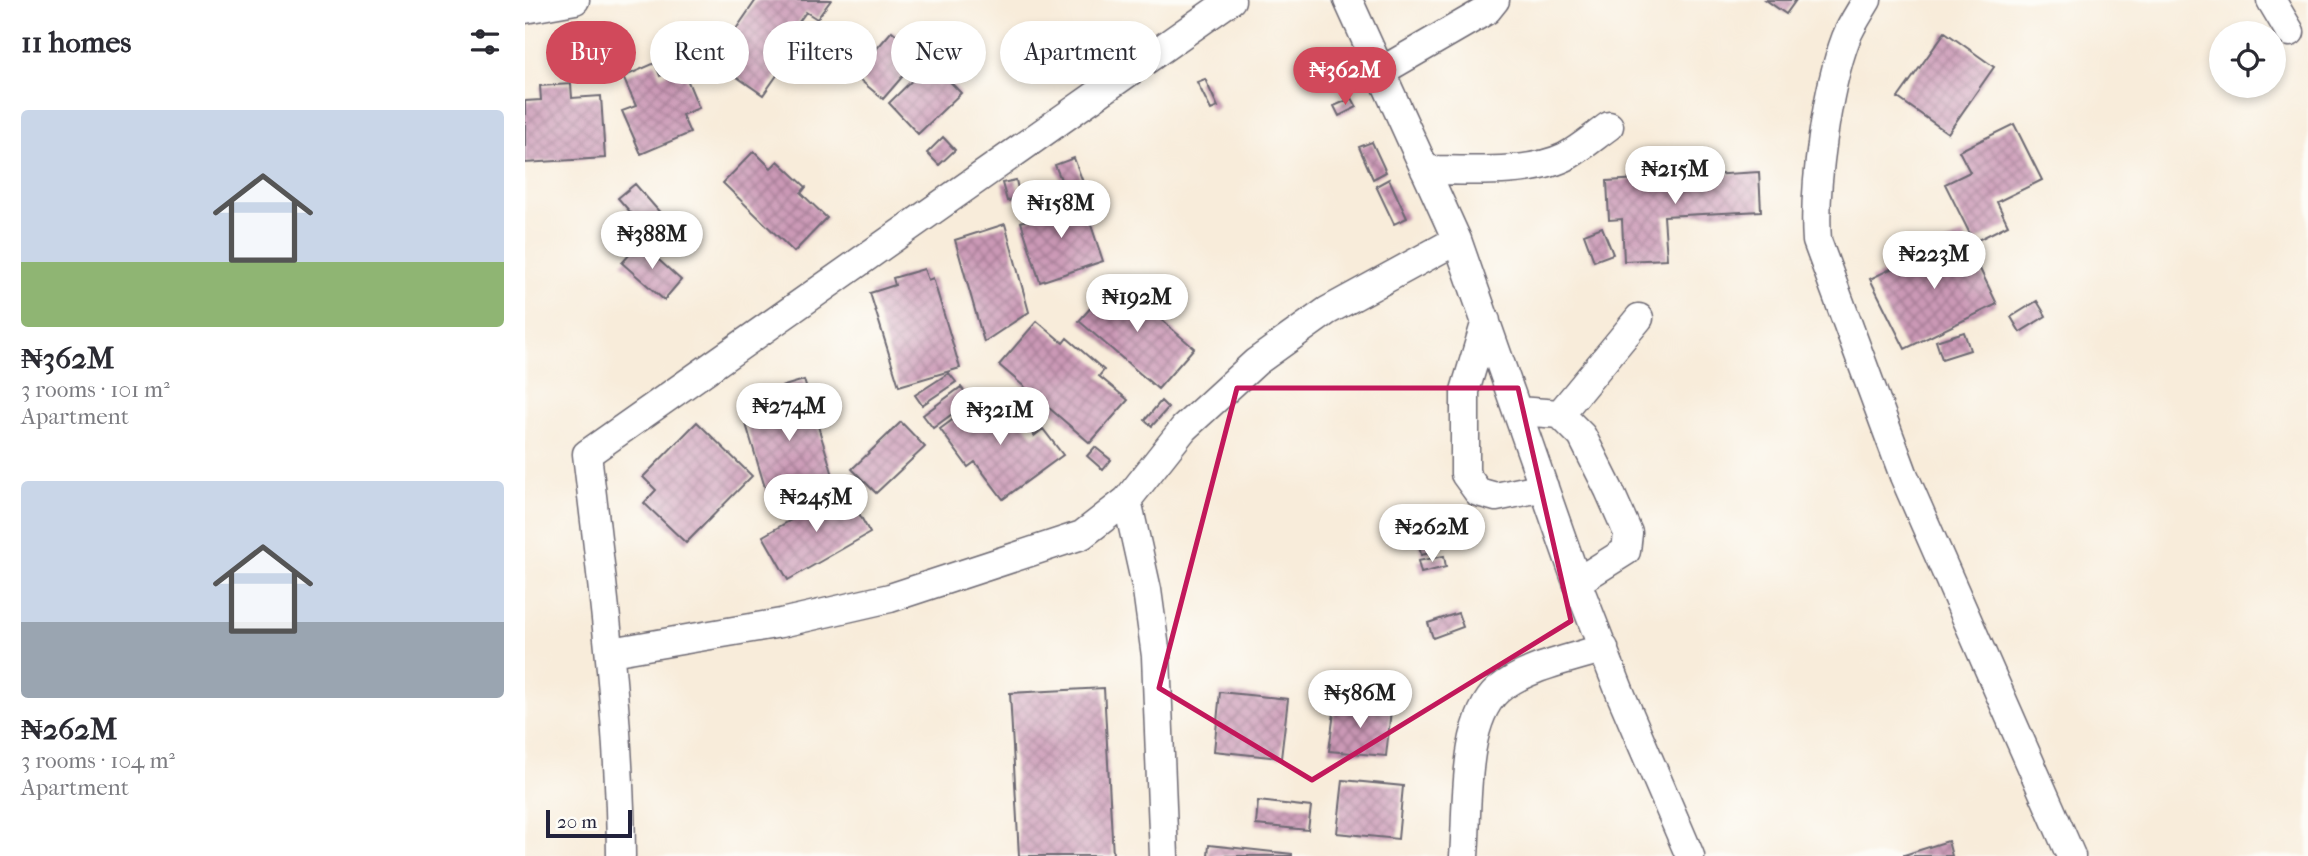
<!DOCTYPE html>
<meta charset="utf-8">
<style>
body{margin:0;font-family:"IM FELL French Canon",serif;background:#f2f2f3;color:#2b2b33;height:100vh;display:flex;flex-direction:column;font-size:26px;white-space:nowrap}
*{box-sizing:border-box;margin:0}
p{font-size:23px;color:#7c7c81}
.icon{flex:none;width:38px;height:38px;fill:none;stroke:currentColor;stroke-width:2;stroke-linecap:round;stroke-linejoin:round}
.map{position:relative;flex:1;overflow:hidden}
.sheet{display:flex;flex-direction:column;background:#fff;width:525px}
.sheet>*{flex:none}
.banner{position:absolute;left:21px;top:21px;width:665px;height:63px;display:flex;gap:14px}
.buttons{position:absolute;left:1684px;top:21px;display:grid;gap:14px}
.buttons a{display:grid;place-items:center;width:77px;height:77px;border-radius:50%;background:#fff;box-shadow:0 4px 10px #0003;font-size:35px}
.scale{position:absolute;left:21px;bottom:18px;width:86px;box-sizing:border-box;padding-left:7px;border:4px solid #22223b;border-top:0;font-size:19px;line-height:24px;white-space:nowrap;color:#22223b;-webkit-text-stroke:5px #fdfcf7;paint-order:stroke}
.price{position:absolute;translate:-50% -60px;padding:0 16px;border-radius:24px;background:#fff;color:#222;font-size:23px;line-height:46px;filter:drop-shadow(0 2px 4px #0008)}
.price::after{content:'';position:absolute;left:50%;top:42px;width:21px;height:16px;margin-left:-10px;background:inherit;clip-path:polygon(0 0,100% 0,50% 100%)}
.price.selected{background:#d1495b;color:#fff}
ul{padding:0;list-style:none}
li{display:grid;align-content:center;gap:14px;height:371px;padding:0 21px}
li span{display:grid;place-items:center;height:217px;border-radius:7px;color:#555}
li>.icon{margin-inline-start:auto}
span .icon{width:126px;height:126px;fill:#fffc;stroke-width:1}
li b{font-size:30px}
h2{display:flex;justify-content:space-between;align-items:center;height:84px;padding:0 21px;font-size:30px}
.tag{padding:0 24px;border-radius:32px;background:#fff;box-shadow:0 4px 10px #0003;font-size:24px;line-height:63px}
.tag.selected{background:#d1495b;color:#fff}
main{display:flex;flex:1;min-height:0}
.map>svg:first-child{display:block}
.building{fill:url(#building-cross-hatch)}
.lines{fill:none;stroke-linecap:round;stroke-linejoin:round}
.minor-casing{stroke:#6d6973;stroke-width:31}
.minor{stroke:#fff;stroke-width:28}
.marked{fill:none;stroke:#c2185b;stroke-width:5;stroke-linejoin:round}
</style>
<main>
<section class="sheet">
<h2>11 homes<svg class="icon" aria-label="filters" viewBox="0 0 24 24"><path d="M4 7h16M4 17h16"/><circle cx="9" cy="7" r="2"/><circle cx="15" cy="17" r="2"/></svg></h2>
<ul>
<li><span style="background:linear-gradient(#c9d6e8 70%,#8fb573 0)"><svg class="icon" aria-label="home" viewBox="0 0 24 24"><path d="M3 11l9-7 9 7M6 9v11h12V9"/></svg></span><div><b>₦362M</b><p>3 rooms · 101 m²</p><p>Apartment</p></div></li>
<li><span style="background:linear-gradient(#c9d6e8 65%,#9aa5b1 0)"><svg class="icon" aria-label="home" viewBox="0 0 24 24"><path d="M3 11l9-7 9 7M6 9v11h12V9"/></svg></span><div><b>₦262M</b><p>3 rooms · 104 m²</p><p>Apartment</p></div></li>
</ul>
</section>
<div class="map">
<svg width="1783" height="856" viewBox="0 0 1783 856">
<defs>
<pattern id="building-cross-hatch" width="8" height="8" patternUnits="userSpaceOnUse" patternTransform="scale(1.75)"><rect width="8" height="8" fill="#cb99b6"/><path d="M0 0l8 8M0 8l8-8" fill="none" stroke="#a47c95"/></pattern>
</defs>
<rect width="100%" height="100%" fill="#fdfcf7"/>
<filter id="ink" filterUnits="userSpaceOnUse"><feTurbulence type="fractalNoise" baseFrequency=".0143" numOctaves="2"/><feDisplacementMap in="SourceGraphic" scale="14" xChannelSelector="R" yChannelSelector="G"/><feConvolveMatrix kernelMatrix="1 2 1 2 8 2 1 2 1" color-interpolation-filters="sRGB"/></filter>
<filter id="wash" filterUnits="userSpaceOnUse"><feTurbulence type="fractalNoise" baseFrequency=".00686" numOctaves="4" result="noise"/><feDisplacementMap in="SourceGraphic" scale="28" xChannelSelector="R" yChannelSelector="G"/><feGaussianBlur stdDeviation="1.57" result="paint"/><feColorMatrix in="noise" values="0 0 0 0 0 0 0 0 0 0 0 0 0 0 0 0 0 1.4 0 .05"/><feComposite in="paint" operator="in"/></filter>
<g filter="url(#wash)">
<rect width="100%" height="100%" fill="#f8ecda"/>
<g id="blocks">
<path class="building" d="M231 0H306L292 19 281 12 271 26 313 54 294 82 262 61 238 95 189 61Z
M1241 0H1271L1261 14Z
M367 31 396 55 358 99 329 75Z
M1420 32 1469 67 1423 133 1373 98Z
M406 62 436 93 393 134 364 103Z
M130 63 135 76 157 67 174 108 157 115 165 133 116 154 97 111 111 106 98 77Z
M680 79 693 107 686 110 672 82Z
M46 84 47 98 76 96 80 158 0 163V101L16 100 15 86Z
M827 98 832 107 814 116 809 106Z
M1489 124 1517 180 1472 202 1483 225 1449 242 1420 184 1445 172 1434 151Z
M418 137 430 150 414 165 402 153Z
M847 142 861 172 848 179 834 147Z
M229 151 246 168 253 161 281 187 276 193 302 218 269 252 198 183Z
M549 158 559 185 541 192 530 165Z
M1234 172 1236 211 1139 216 1142 259 1099 261 1097 219 1084 220 1082 181Z
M864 179 882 218 869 224 851 186Z
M491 180 495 198 482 201 477 183Z
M110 184 137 215 120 229 93 198Z
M537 198 540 207 558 201 578 261 515 282 496 222 517 215 514 205Z
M480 224 504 312 459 342 430 240Z
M1077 227 1088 254 1069 261 1059 234Z
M1438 234 1472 304 1380 349 1345 279Z
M115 243 156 280 139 300 97 263Z
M399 269 403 280 408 278 435 368 374 386 345 293 370 285 368 278Z
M590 280 669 348 633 389 554 321Z
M1512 301 1521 316 1495 332 1486 317Z
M512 321 538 343 542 338 579 370 574 376 603 400 565 443 474 365Z
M1439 332 1445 350 1417 359 1411 341Z
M424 373 431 382 397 405 390 395Z
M279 380 310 482 244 501 221 424 236 419 229 395Z
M436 387 446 400 408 428 398 415Z
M456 399 467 414 475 409 486 424 495 418 509 436 518 429 538 455 478 499 450 462 443 467 415 429Z
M636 401 643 408 627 426 620 420Z
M172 422 227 476 161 543 119 503 131 490 118 477Z
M376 422 400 447 351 493 327 469Z
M570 447 586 460 578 470 562 456Z
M320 489 345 533 263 580 238 536Z
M906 532 910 552 896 555 892 534Z
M919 556 921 567 896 573 893 561Z
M933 613 938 627 908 638 903 623Z
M579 688 588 856H494L485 693Z
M695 692 763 699 756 758 689 751Z
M810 704 866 710 861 756 804 751Z
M818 780 878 786 873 839 812 833Z
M733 801 786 807 783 830 731 825Z
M1423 841 1427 856H1379V855Z
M684 845 767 854V856H683Z"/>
</g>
</g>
<g filter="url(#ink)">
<use href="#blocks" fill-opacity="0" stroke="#6d6973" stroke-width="2"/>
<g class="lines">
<defs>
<path id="minor" d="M823 0 932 240 1052 582 1096 695 1165 856
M1342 0C1335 12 1326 25 1321 38 1302 88 1288 187 1292 241L1379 476 1546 856
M1746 0 1765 32
M0 9 50 0
M855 72 962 10 970 0
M900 170C941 170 1003 175 1040 157 1055 149 1070 136 1084 126
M961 321 940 391V474L953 492 971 497 1019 487
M992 411 1035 414 1057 436 1084 490 1103 533 1101 551 1052 582
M1035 414 1114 318
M602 500 622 590 631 656 639 856
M86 652 256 623 365 598 557 535 602 500 659 428 731 362 802 311 932 240
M96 856C95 721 78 588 62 454L706 0
M939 856C943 809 937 722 973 690 1000 667 1046 659 1079 648"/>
</defs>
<use href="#minor" class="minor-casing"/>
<use href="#minor" class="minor"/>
</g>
</g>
<path class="marked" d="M712 388H993L1046 621 787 780 634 688Z"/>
</svg>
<div class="buttons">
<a><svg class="icon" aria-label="locate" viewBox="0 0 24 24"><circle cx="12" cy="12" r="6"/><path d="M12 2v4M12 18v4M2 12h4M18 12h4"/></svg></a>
</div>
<div class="scale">20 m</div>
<b class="price selected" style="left:820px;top:107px">₦362M</b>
<b class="price" style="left:1150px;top:206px">₦215M</b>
<b class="price" style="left:536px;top:240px">₦158M</b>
<b class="price" style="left:127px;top:271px">₦388M</b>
<b class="price" style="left:1409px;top:291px">₦223M</b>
<b class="price" style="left:612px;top:334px">₦192M</b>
<b class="price" style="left:264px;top:443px">₦274M</b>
<b class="price" style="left:475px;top:447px">₦321M</b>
<b class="price" style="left:291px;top:534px">₦245M</b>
<b class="price" style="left:907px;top:564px">₦262M</b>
<b class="price" style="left:835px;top:730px">₦586M</b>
<div class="banner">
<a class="tag selected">Buy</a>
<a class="tag">Rent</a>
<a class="tag">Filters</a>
<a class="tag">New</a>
<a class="tag">Apartment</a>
</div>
</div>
</main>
